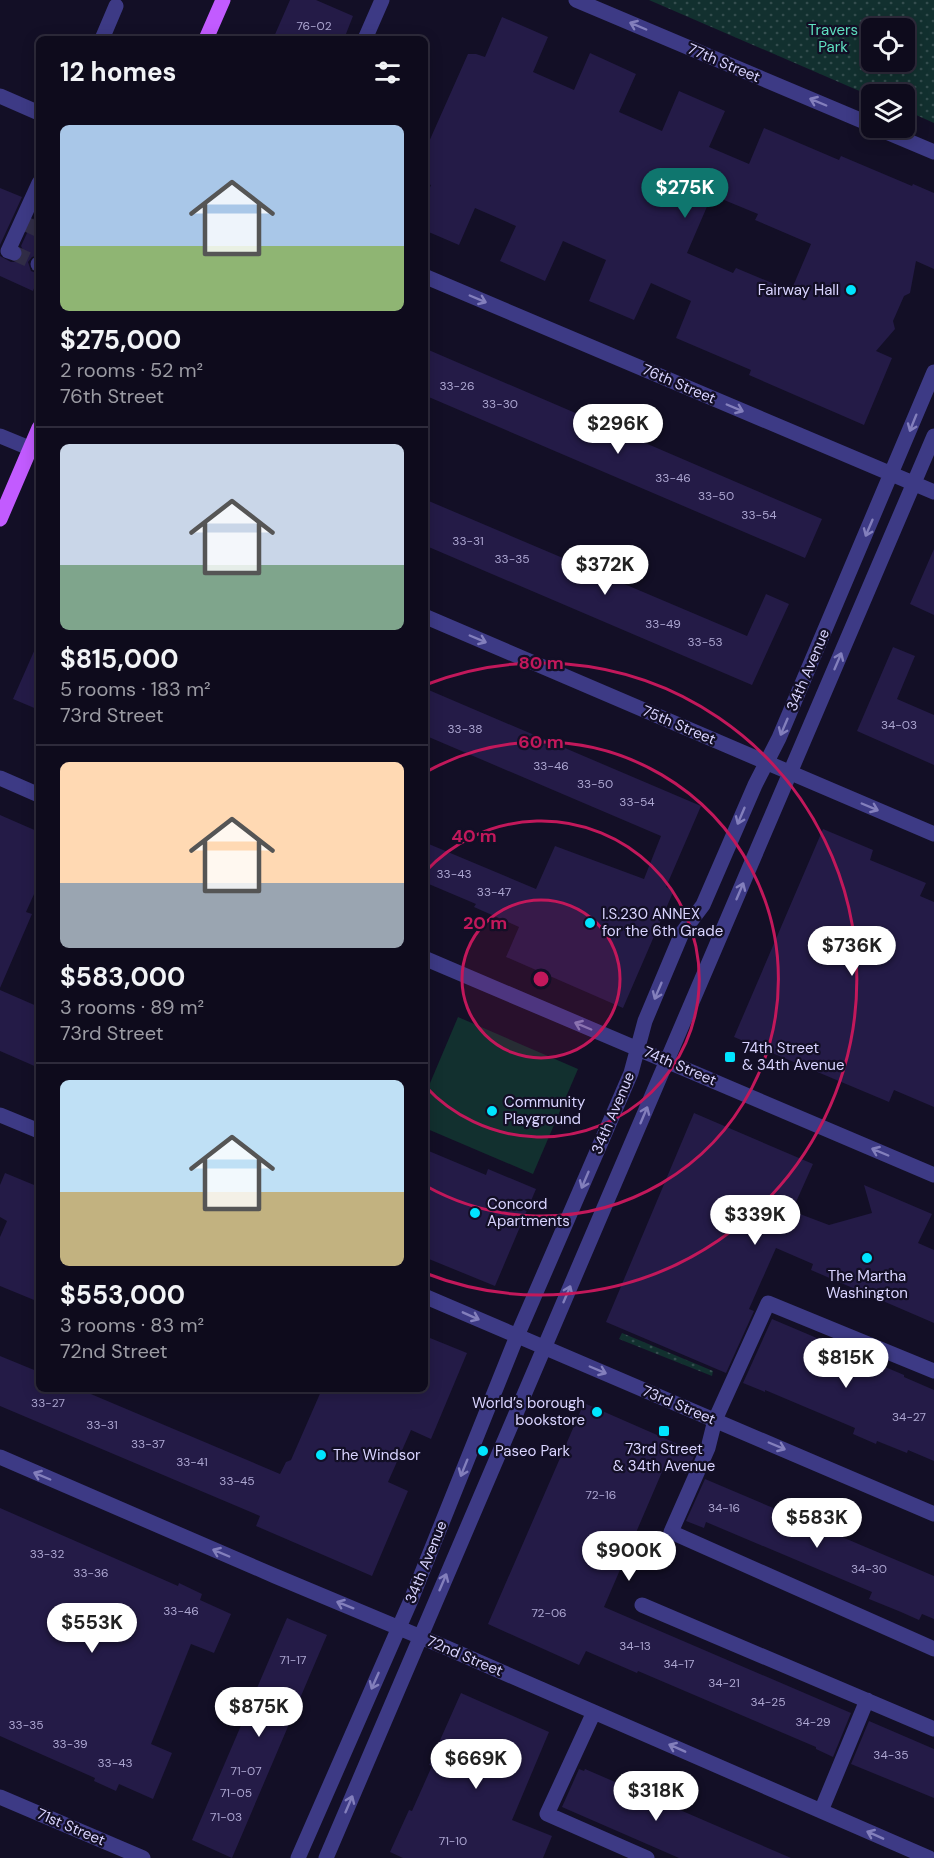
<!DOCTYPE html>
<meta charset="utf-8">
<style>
body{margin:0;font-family:"DM Sans",sans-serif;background:#1c1929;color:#f1f3f6;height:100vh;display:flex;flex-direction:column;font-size:22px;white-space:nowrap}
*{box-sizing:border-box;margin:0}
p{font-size:20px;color:#9b9ba3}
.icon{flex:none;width:33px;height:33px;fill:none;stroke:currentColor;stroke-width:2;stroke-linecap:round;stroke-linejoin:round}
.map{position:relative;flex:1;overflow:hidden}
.side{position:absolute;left:36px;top:36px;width:392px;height:1356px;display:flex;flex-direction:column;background:#0e0b1c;border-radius:9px;box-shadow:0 3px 15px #0003,0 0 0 2px #2e2b3b}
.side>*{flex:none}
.controls{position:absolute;left:861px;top:18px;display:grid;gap:12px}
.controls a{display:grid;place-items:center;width:54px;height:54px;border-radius:9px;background:#0e0b1c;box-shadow:0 3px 15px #0003,0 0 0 2px #2e2b3b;font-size:30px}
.price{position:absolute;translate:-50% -51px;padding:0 14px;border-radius:21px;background:#fff;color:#222;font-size:20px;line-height:39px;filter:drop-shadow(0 2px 3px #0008)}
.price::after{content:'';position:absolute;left:50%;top:36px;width:18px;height:14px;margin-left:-9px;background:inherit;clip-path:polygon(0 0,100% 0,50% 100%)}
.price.on{background:#0f766e;color:#fff}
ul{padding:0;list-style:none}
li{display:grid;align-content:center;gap:12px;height:318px;padding:0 24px}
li+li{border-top:2px solid #2e2b3b}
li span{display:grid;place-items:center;height:186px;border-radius:9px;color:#555}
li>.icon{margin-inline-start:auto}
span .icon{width:108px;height:108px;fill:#fffc;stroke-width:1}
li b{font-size:26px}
h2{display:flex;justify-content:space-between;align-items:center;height:72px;padding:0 24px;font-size:26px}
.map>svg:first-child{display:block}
.park{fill:url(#park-dots);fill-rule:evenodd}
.pitch{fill:#12302f}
.building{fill:#241b47;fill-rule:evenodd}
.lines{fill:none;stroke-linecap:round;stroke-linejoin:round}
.minor-tunnel{stroke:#312d47;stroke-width:15;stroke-dasharray:15 8;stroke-linecap:butt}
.minor{stroke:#3d3a85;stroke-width:15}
.major{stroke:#c25bff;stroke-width:15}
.oneway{stroke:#837fbc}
.ring{fill:none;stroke:#c2185b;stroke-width:3}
.poi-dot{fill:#00e5ff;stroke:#130f26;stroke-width:2}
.labels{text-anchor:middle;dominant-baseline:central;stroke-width:4.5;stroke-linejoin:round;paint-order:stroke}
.number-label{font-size:12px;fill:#aca6d1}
.park-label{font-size:15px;fill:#5fe0c0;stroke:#130f26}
.street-label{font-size:15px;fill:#d9d4ff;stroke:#130f26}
.poi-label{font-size:15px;fill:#d9d4ff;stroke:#130f26;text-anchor:start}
.centre{fill:#c2185b;stroke:#130f26;stroke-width:3}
.ring-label{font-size:18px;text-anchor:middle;font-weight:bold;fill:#c2185b;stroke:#130f26;stroke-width:4.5;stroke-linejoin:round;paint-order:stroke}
</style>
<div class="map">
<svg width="934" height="1858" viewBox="0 0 934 1858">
<defs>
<pattern id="park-dots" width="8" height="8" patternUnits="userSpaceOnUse" patternTransform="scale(1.5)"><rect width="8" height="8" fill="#12302f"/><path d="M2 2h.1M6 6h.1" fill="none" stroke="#344d4e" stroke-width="1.8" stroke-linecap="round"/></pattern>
</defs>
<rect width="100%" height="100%" fill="#130f26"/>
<path class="park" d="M649 0H934V123L905 110 904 94H872L871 96ZM904 28V62H872V28Z
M622 1333 713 1371 712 1376 619 1339Z"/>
<path class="pitch" d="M458 1017 578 1069 533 1174 425 1128V1095Z"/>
<path class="building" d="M290 0H316L353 16 344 39H273Z
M502 17 548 37 533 72 574 90 590 53 636 74 619 112 662 131 679 91 725 111 709 147 749 164 764 128 839 160 841 156 912 186 913 184 934 193V269L916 261 910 293 904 296 893 321 895 329 876 351 892 358 864 425 749 375 751 370 676 338 691 301 651 283 634 320 589 301 606 260 563 241 545 281 500 261 516 226 475 208 459 245 424 230V200L431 185 424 182V153L468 54H476L485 57ZM712 195 758 214 755 220 811 244 791 291 736 268 733 273 687 253Z
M0 188 22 197 0 245Z
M39 207V255L32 257 28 262 31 271 39 274 33 291 0 276V256L11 262H17L21 260 24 252 21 246Z
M424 348 822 519 805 558 424 395Z
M424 499 747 636 766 594 789 604 752 685 424 545Z
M934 549V615L910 604Z
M39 640V710L13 699Z
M893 647 915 656 897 699 934 715V765L857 731Z
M424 688 701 806 666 887 674 890 623 1008 506 957 519 927 474 907 476 904 424 882V842L536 889 555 846 644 879 661 836 424 735Z
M0 815 39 832V883L26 912 32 914 0 988Z
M823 829 873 850 870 860 926 883 920 896 934 902V1107L894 1090 889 1102 734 1037Z
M0 990 39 1007V1068L0 1051Z
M694 1113 813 1164 792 1211 829 1225 872 1213 864 1185 932 1214 918 1243 934 1250V1323L811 1270 813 1264 776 1248 749 1309 754 1311 726 1373 606 1322Z
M424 1149 486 1175 488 1169 536 1189 495 1286 424 1257Z
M5 1173 39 1187V1302L0 1286V1237L7 1221 0 1217V1185Z
M772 1319 904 1375V1377L934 1390V1461L908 1450 907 1453 877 1441 876 1444 853 1434 855 1428 765 1390V1392L743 1383Z
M430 1338 467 1353 431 1439 411 1430 388 1482 408 1491 372 1576 256 1526 260 1516 0 1406V1356L39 1372V1389H79L280 1474 286 1462 291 1460 322 1389H424V1351Z
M584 1403 696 1452 686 1474 665 1465 604 1607 851 1713 833 1757 816 1749V1747L638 1671 637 1673 586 1651 579 1665 488 1624Z
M705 1479 934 1576V1619L922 1614 919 1620 901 1612 869 1599 872 1592 706 1522 704 1528 686 1521Z
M0 1508 178 1586 179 1583 202 1594 200 1600 231 1614 214 1653 191 1644 151 1744 172 1753 153 1799 119 1784 116 1791 94 1781 95 1778 0 1736Z
M287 1618 327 1635 232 1858 192 1840Z
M461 1693 549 1732 512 1820 552 1836 543 1858H403L390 1852 409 1810 412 1811 432 1766 429 1765Z
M869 1721 934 1749V1798L851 1764Z
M579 1769 584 1771 585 1769 791 1858H679L562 1807Z"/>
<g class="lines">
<path class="minor-tunnel" d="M26 224 39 230
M14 253 38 264"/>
<path class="minor" d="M576 0 872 125
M102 39 116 6
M365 39 382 0
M0 96 39 113
M877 128 934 152
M14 253 8 251 39 183
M38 264 39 265
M424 276 934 492
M0 436 39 452
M424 616 934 834
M0 778 39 795
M424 958 934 1175
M0 1115 39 1131
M424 1296 934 1514
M934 1371 768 1303 715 1420 708 1448 671 1532 934 1649
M0 1457 275 1576 447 1648 929 1858
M642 1605 934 1729
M594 1712 547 1814 647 1858
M0 1797 143 1858
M821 1811 867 1700
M298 1858 411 1600 517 1336 631 1073 645 1021 682 933 703 905 755 785 779 738 934 372
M326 1858 934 436"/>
<path class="major" d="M206 39 223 0
M0 519 39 428"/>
</g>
<defs><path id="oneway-shaft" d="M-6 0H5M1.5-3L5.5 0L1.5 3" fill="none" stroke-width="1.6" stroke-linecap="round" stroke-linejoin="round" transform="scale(1.5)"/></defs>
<g class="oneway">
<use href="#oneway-shaft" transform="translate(638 26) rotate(-157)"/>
<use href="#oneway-shaft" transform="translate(818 102) rotate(-157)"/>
<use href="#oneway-shaft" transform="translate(478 299) rotate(23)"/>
<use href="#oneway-shaft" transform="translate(735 408) rotate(23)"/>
<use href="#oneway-shaft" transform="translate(913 423) rotate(112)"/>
<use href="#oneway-shaft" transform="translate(869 528) rotate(113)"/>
<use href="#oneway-shaft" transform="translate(478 639) rotate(23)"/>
<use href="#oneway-shaft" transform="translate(838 661) rotate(-67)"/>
<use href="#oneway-shaft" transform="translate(784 727) rotate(113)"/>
<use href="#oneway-shaft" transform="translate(870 807) rotate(23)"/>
<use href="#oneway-shaft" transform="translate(741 816) rotate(113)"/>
<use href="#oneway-shaft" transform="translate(740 891) rotate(-67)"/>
<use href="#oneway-shaft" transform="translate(658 991) rotate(113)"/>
<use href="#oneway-shaft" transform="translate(583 1026) rotate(-157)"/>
<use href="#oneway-shaft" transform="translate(644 1115) rotate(-67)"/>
<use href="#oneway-shaft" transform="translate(880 1152) rotate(-157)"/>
<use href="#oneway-shaft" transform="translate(585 1180) rotate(113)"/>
<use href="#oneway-shaft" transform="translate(567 1294) rotate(-67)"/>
<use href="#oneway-shaft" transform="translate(471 1316) rotate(24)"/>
<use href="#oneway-shaft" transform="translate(598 1370) rotate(23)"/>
<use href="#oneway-shaft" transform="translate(777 1446) rotate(23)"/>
<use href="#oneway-shaft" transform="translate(464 1468) rotate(112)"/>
<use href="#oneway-shaft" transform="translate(42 1476) rotate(-157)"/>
<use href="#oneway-shaft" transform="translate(221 1553) rotate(-157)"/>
<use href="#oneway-shaft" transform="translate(443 1582) rotate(-67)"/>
<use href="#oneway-shaft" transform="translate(345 1605) rotate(-158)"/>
<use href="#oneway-shaft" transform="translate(375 1681) rotate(114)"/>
<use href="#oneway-shaft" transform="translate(677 1748) rotate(-156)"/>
<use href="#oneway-shaft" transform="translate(349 1804) rotate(-67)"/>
<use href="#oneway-shaft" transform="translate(875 1835) rotate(-156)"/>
</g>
<circle cx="541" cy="979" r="79" fill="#c2185b" fill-opacity=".12"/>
<g class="ring">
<circle cx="541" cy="979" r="79"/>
<path d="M425 872A158 158 0 1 1 425 1086"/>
<path d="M426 772A237 237 0 1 1 426 1186"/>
<path d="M425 685A316 316 0 1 1 425 1273"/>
</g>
<g class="poi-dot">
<circle cx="851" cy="290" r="6"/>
<circle cx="590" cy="923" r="6"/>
<rect x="724" y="1051" width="12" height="12" rx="3"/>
<circle cx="492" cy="1111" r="6"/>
<circle cx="475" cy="1213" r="6"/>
<circle cx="867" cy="1258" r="6"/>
<circle cx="597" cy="1412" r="6"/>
<rect x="658" y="1425" width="12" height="12" rx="3"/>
<circle cx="483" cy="1451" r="6"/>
<circle cx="321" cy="1455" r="6"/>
</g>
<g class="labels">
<g class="number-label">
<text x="314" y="26">76-02</text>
<text x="457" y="386">33-26</text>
<text x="500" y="404">33-30</text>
<text x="673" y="478">33-46</text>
<text x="716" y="496">33-50</text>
<text x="759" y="515">33-54</text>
<text x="468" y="541">33-31</text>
<text x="512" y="559">33-35</text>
<text x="663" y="624">33-49</text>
<text x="705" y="642">33-53</text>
<text x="899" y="725">34-03</text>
<text x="465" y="729">33-38</text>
<text x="551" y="766">33-46</text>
<text x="595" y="784">33-50</text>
<text x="637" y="802">33-54</text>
<text x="454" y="874">33-43</text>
<text x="494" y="892">33-47</text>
<text x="48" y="1403">33-27</text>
<text x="909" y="1417">34-27</text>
<text x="102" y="1425">33-31</text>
<text x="148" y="1444">33-37</text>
<text x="192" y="1462">33-41</text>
<text x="237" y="1481">33-45</text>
<text x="601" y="1495">72-16</text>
<text x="724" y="1508">34-16</text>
<text x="47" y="1554">33-32</text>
<text x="869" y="1569">34-30</text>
<text x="91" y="1573">33-36</text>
<text x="181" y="1611">33-46</text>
<text x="549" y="1613">72-06</text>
<text x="635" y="1646">34-13</text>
<text x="293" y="1660">71-17</text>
<text x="679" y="1664">34-17</text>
<text x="724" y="1683">34-21</text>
<text x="768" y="1702">34-25</text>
<text x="813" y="1722">34-29</text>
<text x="26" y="1725">33-35</text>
<text x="70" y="1744">33-39</text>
<text x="891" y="1755">34-35</text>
<text x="115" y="1763">33-43</text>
<text x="246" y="1771">71-07</text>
<text x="236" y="1793">71-05</text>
<text x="226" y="1817">71-03</text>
<text x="453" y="1841">71-10</text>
</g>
<g class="park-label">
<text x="833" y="30">Travers<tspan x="833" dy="17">Park</tspan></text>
</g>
<g class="street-label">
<text transform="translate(724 63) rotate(23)">77th Street</text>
<text transform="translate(679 384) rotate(23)">76th Street</text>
<text transform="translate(808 670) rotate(-67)">34th Avenue</text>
<text transform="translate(679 725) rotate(23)">75th Street</text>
<text transform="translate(680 1066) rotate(23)">74th Street</text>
<text transform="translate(613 1113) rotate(-67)">34th Avenue</text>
<text transform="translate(679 1405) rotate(23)">73rd Street</text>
<text transform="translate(426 1562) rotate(-68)">34th Avenue</text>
<text transform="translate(465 1656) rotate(23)">72nd Street</text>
<text transform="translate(71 1827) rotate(23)">71st Street</text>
</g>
<g class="poi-label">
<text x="839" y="290" text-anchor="end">Fairway Hall</text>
<text x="602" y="914">I.S.230 ANNEX<tspan x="602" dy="17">for the 6th Grade</tspan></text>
<text x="742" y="1048">74th Street<tspan x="742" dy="17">&amp; 34th Avenue</tspan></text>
<text x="504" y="1102">Community<tspan x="504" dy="17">Playground</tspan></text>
<text x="487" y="1204">Concord<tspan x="487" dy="17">Apartments</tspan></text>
<text x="867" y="1276" text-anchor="middle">The Martha<tspan x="867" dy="17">Washington</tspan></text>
<text x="585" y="1403" text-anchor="end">World’s borough<tspan x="585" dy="17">bookstore</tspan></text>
<text x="664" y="1449" text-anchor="middle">73rd Street<tspan x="664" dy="17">&amp; 34th Avenue</tspan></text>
<text x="495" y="1451">Paseo Park</text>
<text x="333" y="1455">The Windsor</text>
</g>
</g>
<circle cx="541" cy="979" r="9" class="centre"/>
<g class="ring-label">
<text x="541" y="669">80 m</text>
<text x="541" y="748">60 m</text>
<text x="474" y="842">40 m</text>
<text x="485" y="929">20 m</text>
</g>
</svg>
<div class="controls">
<a><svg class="icon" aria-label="locate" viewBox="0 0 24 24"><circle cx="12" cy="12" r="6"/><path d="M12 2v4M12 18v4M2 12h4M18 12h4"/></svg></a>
<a><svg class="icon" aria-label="layers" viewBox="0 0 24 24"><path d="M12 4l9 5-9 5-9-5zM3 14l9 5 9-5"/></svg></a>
</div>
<b class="price on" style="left:685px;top:219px">$275K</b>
<b class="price" style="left:618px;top:455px">$296K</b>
<b class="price" style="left:605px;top:596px">$372K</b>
<b class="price" style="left:852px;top:977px">$736K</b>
<b class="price" style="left:755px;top:1246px">$339K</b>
<b class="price" style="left:846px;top:1389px">$815K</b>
<b class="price" style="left:817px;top:1549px">$583K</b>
<b class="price" style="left:629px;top:1582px">$900K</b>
<b class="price" style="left:92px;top:1654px">$553K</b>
<b class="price" style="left:259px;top:1738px">$875K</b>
<b class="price" style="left:476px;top:1790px">$669K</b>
<b class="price" style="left:656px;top:1822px">$318K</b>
<section class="side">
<h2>12 homes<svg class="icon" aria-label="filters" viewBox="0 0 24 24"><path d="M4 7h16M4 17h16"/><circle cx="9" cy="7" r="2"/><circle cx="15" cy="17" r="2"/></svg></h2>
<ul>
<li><span style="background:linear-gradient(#a9c7e8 65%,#8fb573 0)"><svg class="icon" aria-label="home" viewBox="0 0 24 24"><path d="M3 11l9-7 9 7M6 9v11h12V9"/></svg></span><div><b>$275,000</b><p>2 rooms · 52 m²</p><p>76th Street</p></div></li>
<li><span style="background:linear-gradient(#c9d6e8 65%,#7fa58c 0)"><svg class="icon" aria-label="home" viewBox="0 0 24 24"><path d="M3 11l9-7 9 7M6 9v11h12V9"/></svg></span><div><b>$815,000</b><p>5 rooms · 183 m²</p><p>73rd Street</p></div></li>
<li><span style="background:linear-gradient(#ffd9b3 65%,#9aa5b1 0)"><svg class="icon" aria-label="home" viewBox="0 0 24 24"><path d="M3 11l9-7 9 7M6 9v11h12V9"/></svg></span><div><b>$583,000</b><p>3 rooms · 89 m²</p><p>73rd Street</p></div></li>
<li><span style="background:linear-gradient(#bfe0f5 60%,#c2b280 0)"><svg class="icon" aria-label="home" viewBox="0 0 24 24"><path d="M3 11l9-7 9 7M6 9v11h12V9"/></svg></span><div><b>$553,000</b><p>3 rooms · 83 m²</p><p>72nd Street</p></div></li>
</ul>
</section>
</div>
